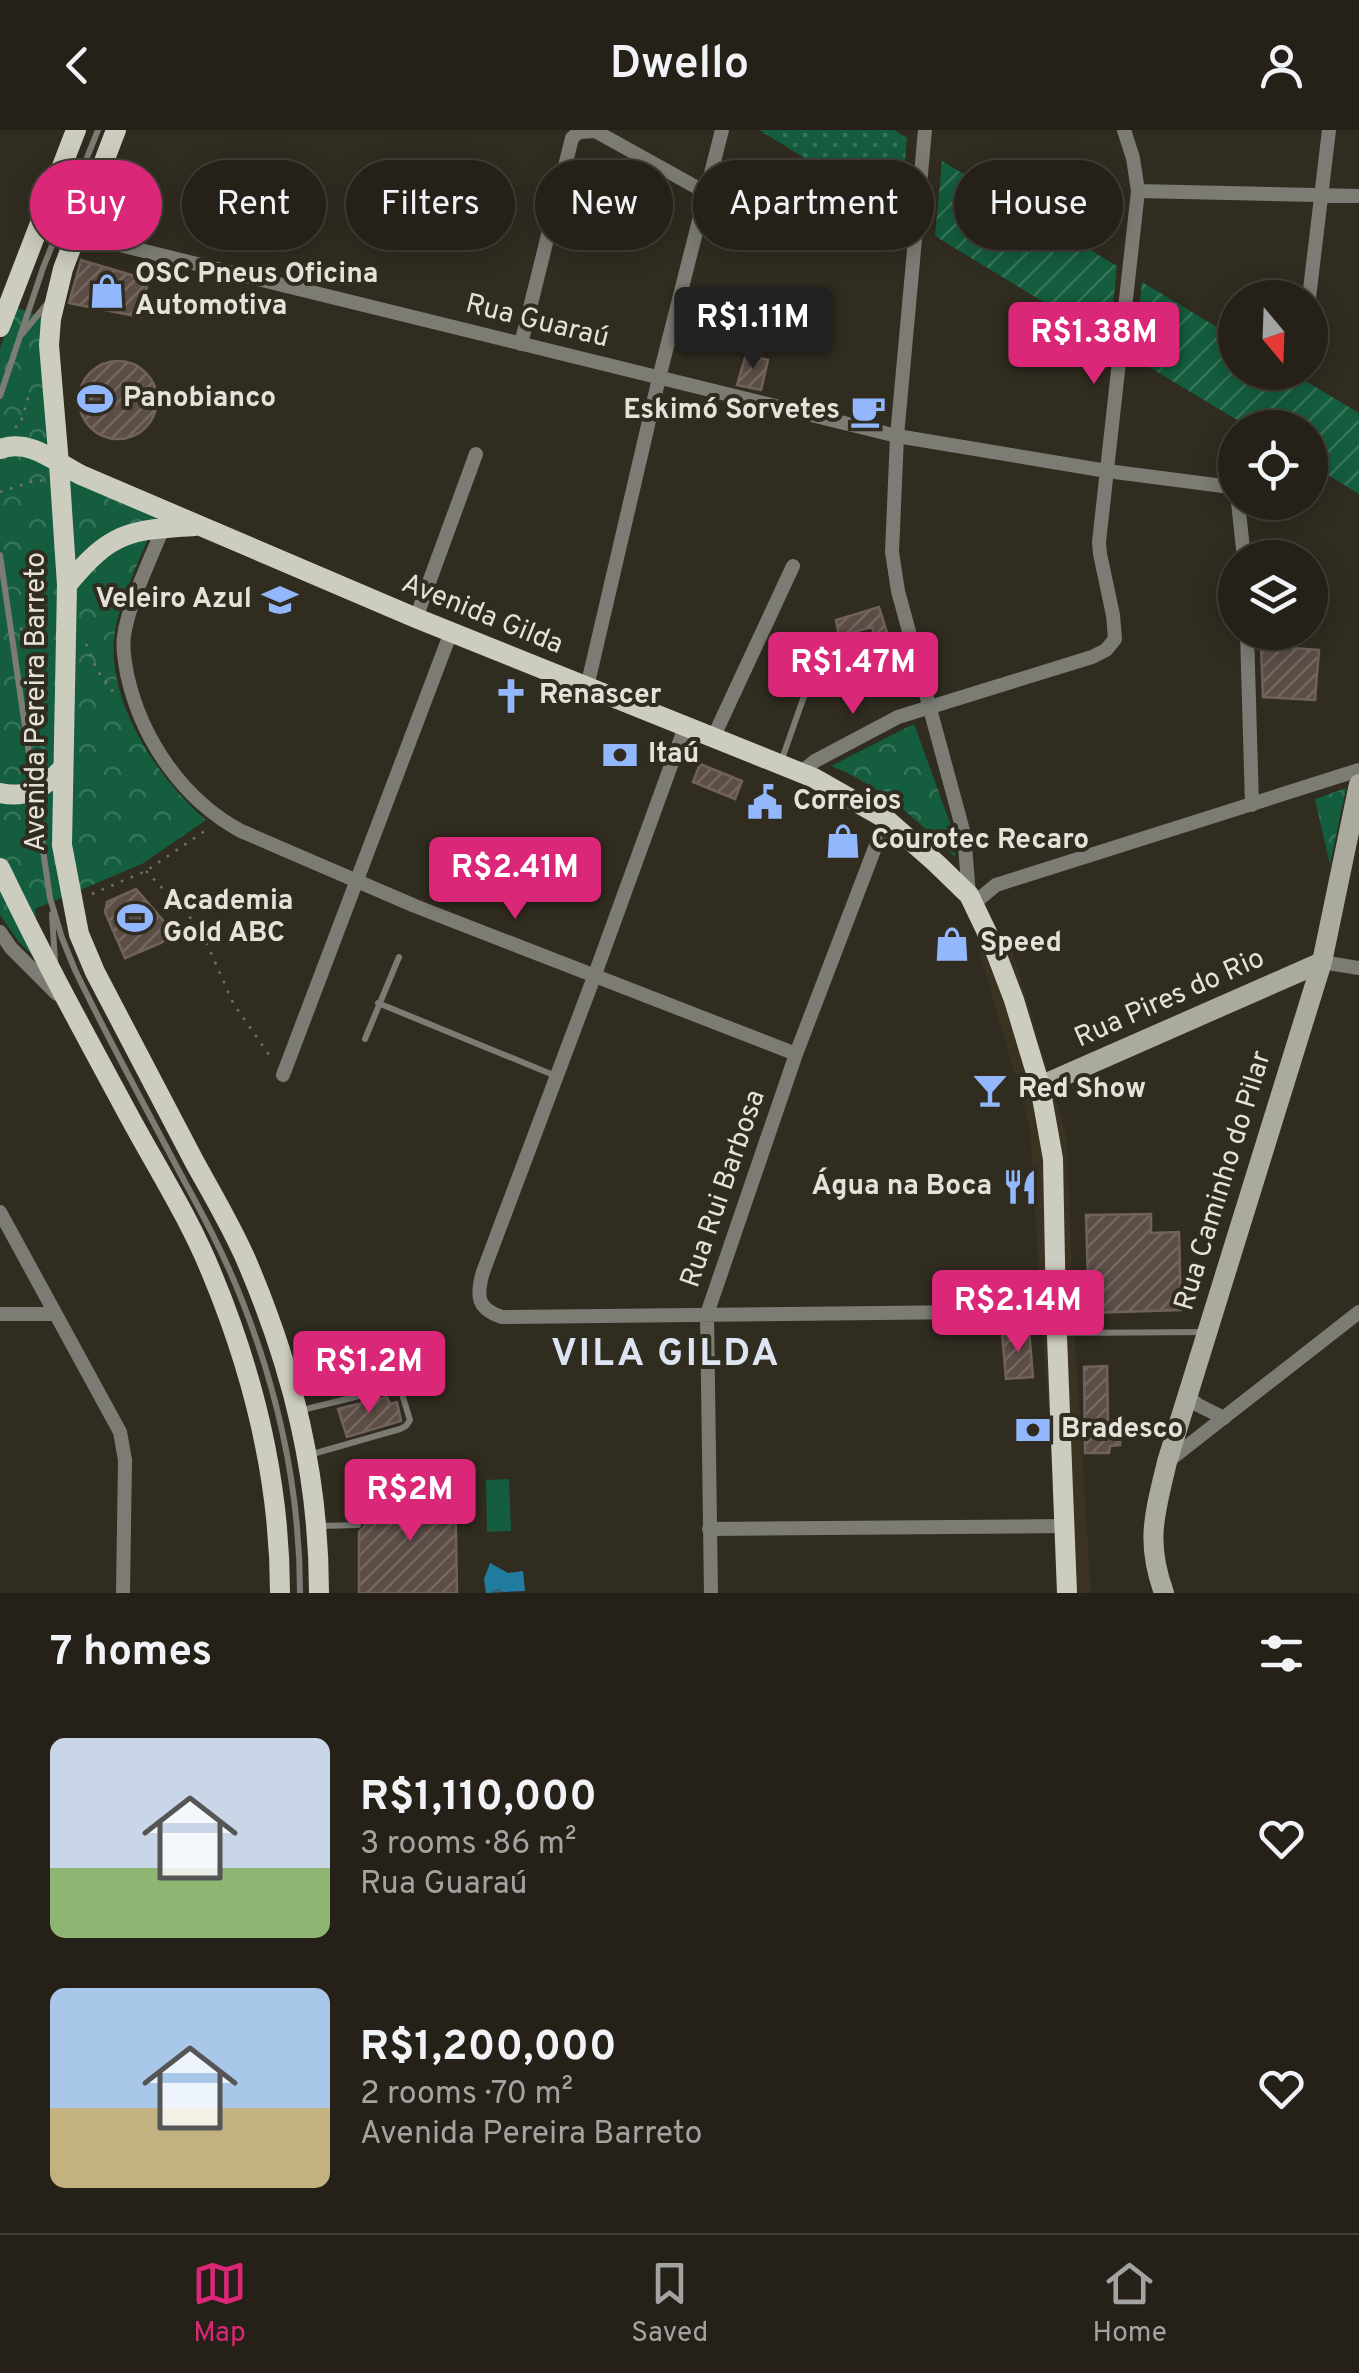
<!DOCTYPE html>
<meta charset="utf-8">
<style>
body{margin:0;font-family:Overpass,sans-serif;background:#312e25;color:#f1f3f6;height:100vh;display:flex;flex-direction:column;font-size:38px;white-space:nowrap}
*{box-sizing:border-box;margin:0}
p{font-size:32px;color:#a3a3a2}
.icon{flex:none;width:55px;height:55px;fill:none;stroke:currentColor;stroke-width:2;stroke-linecap:round;stroke-linejoin:round}
.map{position:relative;height:1463px;overflow:hidden}
.drawer{display:flex;flex-direction:column;background:#252118;flex:1}
.drawer>*{flex:none}
.banner{position:absolute;left:30px;top:30px;width:1300px;height:90px;display:flex;gap:20px}
.needle{width:65px;rotate:161deg}
.buttons{position:absolute;left:1218px;top:150px;display:grid;gap:20px}
.buttons a{display:grid;place-items:center;width:110px;height:110px;border-radius:50%;background:#252118;box-shadow:0 5px 25px #0003,0 0 0 2px #423e37;font-size:50px}
.price{position:absolute;translate:-50% -85px;padding:0 22px;border-radius:10px;background:#db2777;color:#fff;font-size:32px;line-height:65px;filter:drop-shadow(0 2px 5px #0008)}
.price::after{content:'';position:absolute;left:50%;top:60px;width:30px;height:22px;margin-left:-15px;background:inherit;clip-path:polygon(0 0,100% 0,50% 100%)}
.price.on{background:#222;color:#fff}
ul{padding:0;list-style:none}
li{display:flex;align-items:center;gap:30px;height:250px;padding:0 50px}
li span{display:grid;place-items:center;flex:none;width:280px;height:200px;border-radius:15px;color:#555}
li>.icon{margin-inline-start:auto}
span .icon{width:120px;height:120px;fill:#fffc;stroke-width:1}
li b{font-size:42px}
h2{display:flex;justify-content:space-between;align-items:center;height:120px;padding:0 50px;font-size:42px}
.pill{padding:0 35px;border-radius:45px;background:#252118;box-shadow:0 5px 25px #0003,0 0 0 2px #423e37;font-size:35px;line-height:90px}
.pill.on{background:#db2777;color:#fff}
header{display:flex;justify-content:space-between;align-items:center;height:130px;padding:0 50px;background:#252118;font-size:45px;font-weight:600}
.dock{display:flex;justify-content:space-around;align-items:center;height:140px;border-top:2px solid #423e37;background:#252118;font-size:28px;color:#a3a3a2}
.dock a{display:grid;justify-items:center;gap:5px}
.dock .on{color:#db2777}
.map>svg:first-child{display:block}
.built{fill:#3b3321}
.grass{fill:url(#grass-dots)}
.park{fill:url(#park-crowns)}
.garden{fill:url(#garden-furrows)}
.pitch{fill:#145d3f}
.water{fill:url(#water-ripples)}
.building{fill:url(#building-hatch);stroke:#70625a;stroke-width:2.5}
.lines{fill:none;stroke-linecap:round;stroke-linejoin:round}
.path{stroke:#767267;stroke-width:2.5;stroke-dasharray:2.5 8;stroke-linecap:butt}
.service{stroke:#7c7c75;stroke-width:6}
.minor{stroke:#7c7c75;stroke-width:14}
.secondary{stroke:#aaaa9f;stroke-width:20}
.primary{stroke:#cdcdbf;stroke-width:20}
.labels{text-anchor:middle;dominant-baseline:central;stroke-width:8;stroke-linejoin:round;paint-order:stroke}
.poi-label{font-size:28px;font-weight:bold;fill:#e6e2da;stroke:#312c20;text-anchor:start}
.street-label{font-size:28px;fill:#e6e2da;stroke:#312c20}
.district-label{font-size:38px;font-weight:bold;letter-spacing:2.5px;fill:#dde4f2;stroke:#312c20}
</style>
<header><svg class="icon" aria-label="back" viewBox="0 0 24 24"><path d="M15 5l-7 7 7 7"/></svg>Dwello<svg class="icon" aria-label="person" viewBox="0 0 24 24"><circle cx="12" cy="8" r="4"/><path d="M4 21q1-7 8-7t8 7"/></svg></header>
<div class="map">
<svg width="1359" height="1463" viewBox="0 0 1359 1463">
<defs>
<pattern id="grass-dots" width="8" height="8" patternUnits="userSpaceOnUse" patternTransform="scale(2.5)"><rect width="8" height="8" fill="#145d3f"/><path d="M2 2h.1M6 6h.1" fill="none" stroke="#36745a" stroke-width="1.8" stroke-linecap="round"/></pattern>
<pattern id="park-crowns" width="20" height="18" patternUnits="userSpaceOnUse" patternTransform="scale(2.5)"><rect width="20" height="18" fill="#145d3f"/><path d="M2 6a3 3 0 1 1 6 0M12 15a3 3 0 1 1 6 0" fill="none" stroke="#36745a"/></pattern>
<pattern id="garden-furrows" width="10" height="10" patternUnits="userSpaceOnUse" patternTransform="scale(2.5)"><rect width="10" height="10" fill="#145d3f"/><path d="M-1 1l2-2M0 10L10 0M9 11l2-2" fill="none" stroke="#36745a"/></pattern>
<pattern id="water-ripples" width="26" height="14" patternUnits="userSpaceOnUse" patternTransform="scale(2.5)"><rect width="26" height="14" fill="#227c9f"/><path d="M2 4q2-2 4 0t4 0M15 11q2-2 4 0t4 0" fill="none" stroke="#326375"/></pattern>
<pattern id="building-hatch" width="6" height="6" patternUnits="userSpaceOnUse" patternTransform="scale(2.5)"><rect width="6" height="6" fill="#5c4e46"/><path d="M-1 1l2-2M0 6l6-6M5 7l2-2" fill="none" stroke="#736760"/></pattern>
</defs>
<rect width="100%" height="100%" fill="#312c20"/>
<path class="built" d="M1007 802 1067 1007 1074 1195 1091 1463H1063L1044 1223 1030 997 977 813Z"/>
<path class="grass" d="M759 0H894L907 8 900 86Z"/>
<path class="park" d="M15 177 43 188 52 341 168 390H156C143 422 117 476 114 508 108 574 158 649 206 690L142 734 35 779 40 833 19 812 0 785V218Z
M914 594 955 707V727C919 691 878 654 831 636Z
M1346 658 1330 735 1315 669Z"/>
<path class="garden" d="M942 31 1117 136 1109 212 935 106Z
M1142 152 1235 208V242L1292 243 1359 283V364L1310 334V298L1249 297 1134 228Z"/>
<path class="pitch" d="M509 1349 511 1401 487 1402 486 1350Z"/>
<path class="water" d="M490 1433 508 1443 523 1441 525 1461 486 1463 484 1449Z"/>
<path class="building" d="M81 130 148 150 141 187 69 173Z
M746 224 768 230 761 260 737 255Z
M79 270a39 39 0 1 1 78 0a39 39 0 1 1-78 0Z
M879 477 898 538 874 545 878 516 872 497 839 506 836 490Z
M1261 516 1319 520 1315 570 1263 567Z
M700 634 742 651 735 669 693 652Z
M136 759 167 795 160 799 165 810 161 813 125 828 105 782 107 772Z
M1151 1084V1103L1179 1102 1181 1180 1089 1183 1086 1085Z
M1029 1200 1033 1247 1006 1249 1002 1203Z
M1107 1236 1108 1291H1122L1120 1315 1110 1316 1109 1323H1085L1084 1237Z
M387 1267 390 1274 397 1272 401 1291 347 1307 338 1279Z
M455 1350 457 1463H359V1402L365 1396 363 1391 358 1388V1380Z"/>
<g class="lines">
<path class="path" d="M15 297 20 295 29 265 34 264
M0 362 37 350 44 351
M20 499 25 498 26 504 47 505
M86 514 97 540 117 567
M146 741 200 798 233 873 272 929
M92 764 146 741 206 700"/>
<path class="service" d="M22 204 46 175
M0 266 43 138 98 0
M0 425 50 768 62 808 75 840C108 909 145 976 180 1043 203 1085 226 1128 243 1173 279 1265 300 1365 300 1463
M782 629 816 532
M52 784 55 831
M378 873 556 946
M365 909 399 827
M1062 1203 1205 1202
M302 1280 396 1257 401 1261 410 1290 406 1296 400 1299 309 1325
M320 1396 358 1395"/>
<path class="minor" d="M925 0 897 306 892 422 898 461 964 704 969 765
M1138 61 1359 66
M75 104 897 306 1107 341 1231 357 1235 361
M1309 168 1329 0
M521 214 572 8 579 2 595 1 705 62
M1238 372 1244 428
M163 398C151 428 128 475 124 506 122 519 125 532 127 544 141 609 183 670 241 701L415 776 796 924
M416 488 476 324
M1247 502 1252 675
M587 557 659 248 722 0
M685 597 594 847 483 1142C476 1166 477 1179 502 1187L1056 1181
M713 608 793 436
M800 643 815 631 898 587 1092 527 1106 520 1115 509 1113 485 1100 424 1099 412 1138 61 1133 28 1124 0
M973 774 996 755 1359 640
M0 802 11 818 57 864
M1322 832 1359 838
M283 945 451 502
M0 1082 120 1302 125 1330 123 1463
M0 1184H54
M1187 1266 1198 1275 1224 1288
M1167 1332 1359 1182
M709 1399 1065 1396
M711 1463 707 1184 796 924 886 689"/>
<path class="secondary" d="M1040 956 1322 832
M1164 1463C1145 1411 1155 1383 1167 1332L1322 832 1359 654"/>
<path class="primary" d="M116 0 63 139 51 189 49 215 59 334 67 455 62 715 79 804 95 842C128 905 161 968 194 1031 212 1064 232 1097 247 1132 293 1240 319 1345 319 1463
M0 197 76 0
M0 319C30 308 55 332 81 345L416 488 814 648 886 689 936 733 969 765 993 815 1014 870 1040 956 1053 1029 1056 1181 1067 1463
M67 455C111 402 127 400 195 396
M0 663C26 669 44 658 62 639
M0 738C42 826 88 910 134 995 161 1044 191 1092 212 1144 254 1245 280 1354 280 1463"/>
</g>
<defs>
<symbol id="shop-bare" viewBox="-9 -9 18 18"><path d="M-5-2.5h2.3a2.7 3.5 0 0 1 5.4 0H5L5.5 6h-11ZM-1.5-2.5h3a1.5 2.3 0 0 0-3 0Z" fill="#92b7fd" stroke="#312c20" stroke-width="2.5" paint-order="stroke"/></symbol>
<symbol id="stadium-bare" viewBox="-9 -9 18 18"><path d="M0-5a6.5 5 0 1 0 0 10a6.5 5 0 1 0 0-10ZM-3.5-1.8h7v3.6h-7Z" fill="#92b7fd" stroke="#312c20" stroke-width="2.5" paint-order="stroke"/></symbol>
<symbol id="cafe-bare" viewBox="-9 -9 18 18"><path d="M-5.5-4.5H6V0H3Q3 3.5 0 3.5H-2.5Q-5.5 3.5-5.5 0ZM3-3.2v2h1.7v-2ZM-6 4.5H4V6H-6Z" fill="#92b7fd" stroke="#312c20" stroke-width="2.5" paint-order="stroke"/></symbol>
<symbol id="school-bare" viewBox="-9 -9 18 18"><path d="M0-5L7-2L0 1L-7-2ZM-4 1L0 2.5L4 1V4Q0 6-4 4Z" fill="#92b7fd" stroke="#312c20" stroke-width="2.5" paint-order="stroke"/></symbol>
<symbol id="church-bare" viewBox="-9 -9 18 18"><path d="M-1.2-6h2.4v3.5h3.3v2.4h-3.3V6h-2.4V-.1h-3.3v-2.4h3.3Z" fill="#92b7fd" stroke="#312c20" stroke-width="2.5" paint-order="stroke"/></symbol>
<symbol id="bank-bare" viewBox="-9 -9 18 18"><path d="M-6-4H6V4H-6ZM0-2.3a2.3 2.3 0 1 0 0 4.6a2.3 2.3 0 1 0 0-4.6Z" fill="#92b7fd" stroke="#312c20" stroke-width="2.5" paint-order="stroke"/></symbol>
<symbol id="civic-bare" viewBox="-9 -9 18 18"><path d="M-.6-6.5H3V-4.5H.6V-3L4-1V1h2V6H-6V1h2V-1L-.6-3ZM-1.2 2.5V6h2.4V2.5Z" fill="#92b7fd" stroke="#312c20" stroke-width="2.5" paint-order="stroke"/></symbol>
<symbol id="bar-bare" viewBox="-9 -9 18 18"><path d="M-6-5H6L.8 .8V4.5H3.5V6h-7V4.5H-.8V.8Z" fill="#92b7fd" stroke="#312c20" stroke-width="2.5" paint-order="stroke"/></symbol>
<symbol id="restaurant-bare" viewBox="-9 -9 18 18"><path d="M-5-6h1v4h1v-4h1v4h1v-4h1v5L-1.5 .5V6h-2V.5L-5-1ZM5-6V6H3V1.5H1.5Q1.5-4 5-6Z" fill="#92b7fd" stroke="#312c20" stroke-width="2.5" paint-order="stroke"/></symbol>
</defs>
<g fill-rule="evenodd">
<use href="#shop-bare" x="82" y="136" width="50" height="50"/>
<use href="#stadium-bare" x="70" y="244" width="50" height="50"/>
<use href="#cafe-bare" x="843" y="256" width="50" height="50"/>
<use href="#school-bare" x="255" y="445" width="50" height="50"/>
<use href="#church-bare" x="486" y="541" width="50" height="50"/>
<use href="#bank-bare" x="595" y="600" width="50" height="50"/>
<use href="#civic-bare" x="740" y="647" width="50" height="50"/>
<use href="#shop-bare" x="818" y="686" width="50" height="50"/>
<use href="#stadium-bare" x="110" y="763" width="50" height="50"/>
<use href="#shop-bare" x="927" y="789" width="50" height="50"/>
<use href="#bar-bare" x="965" y="935" width="50" height="50"/>
<use href="#restaurant-bare" x="995" y="1032" width="50" height="50"/>
<use href="#bank-bare" x="1008" y="1275" width="50" height="50"/>
</g>
<g class="labels">
<g class="poi-label">
<text x="135" y="145">OSC Pneus Oficina<tspan x="135" dy="32">Automotiva</tspan></text>
<text x="123" y="269">Panobianco</text>
<text x="840" y="281" text-anchor="end">Eskimó Sorvetes</text>
<text x="252" y="470" text-anchor="end">Veleiro Azul</text>
<text x="539" y="566">Renascer</text>
<text x="648" y="625">Itaú</text>
<text x="793" y="672">Correios</text>
<text x="871" y="711">Courotec Recaro</text>
<text x="163" y="772">Academia<tspan x="163" dy="32">Gold ABC</tspan></text>
<text x="980" y="814">Speed</text>
<text x="1018" y="960">Red Show</text>
<text x="992" y="1057" text-anchor="end">Água na Boca</text>
<text x="1061" y="1300">Bradesco</text>
</g>
<g class="street-label">
<text transform="translate(537 192) rotate(14)">Rua Guaraú</text>
<text transform="translate(482 485) rotate(22)">Avenida Gilda</text>
<text transform="translate(37 572) rotate(-90)">Avenida Pereira Barreto</text>
<text transform="translate(1170 869) rotate(-24)">Rua Pires do Rio</text>
<text transform="translate(1224 1051) rotate(-73)">Rua Caminho do Pilar</text>
<text transform="translate(724 1059) rotate(-71)">Rua Rui Barbosa</text>
</g>
<g class="district-label">
<text x="666" y="1225">VILA GILDA</text>
</g>
</g>
</svg>
<div class="buttons">
<a><svg class="needle" viewBox="-14 -14 28 28"><path d="M0-13l5 13h-10z" fill="#e53935"/><path d="M0 13l5-13h-10z" fill="#a3a3a2"/></svg></a>
<a><svg class="icon" aria-label="locate" viewBox="0 0 24 24"><circle cx="12" cy="12" r="6"/><path d="M12 2v4M12 18v4M2 12h4M18 12h4"/></svg></a>
<a><svg class="icon" aria-label="layers" viewBox="0 0 24 24"><path d="M12 4l9 5-9 5-9-5zM3 14l9 5 9-5"/></svg></a>
</div>
<b class="price on" style="left:753px;top:242px">R$1.11M</b>
<b class="price" style="left:1094px;top:257px">R$1.38M</b>
<b class="price" style="left:853px;top:587px">R$1.47M</b>
<b class="price" style="left:515px;top:792px">R$2.41M</b>
<b class="price" style="left:1018px;top:1225px">R$2.14M</b>
<b class="price" style="left:369px;top:1286px">R$1.2M</b>
<b class="price" style="left:410px;top:1414px">R$2M</b>
<div class="banner">
<a class="pill on">Buy</a>
<a class="pill">Rent</a>
<a class="pill">Filters</a>
<a class="pill">New</a>
<a class="pill">Apartment</a>
<a class="pill">House</a>
</div>
</div>
<section class="drawer">
<h2>7 homes<svg class="icon" aria-label="filters" viewBox="0 0 24 24"><path d="M4 7h16M4 17h16"/><circle cx="9" cy="7" r="2"/><circle cx="15" cy="17" r="2"/></svg></h2>
<ul>
<li><span style="background:linear-gradient(#c9d6e8 65%,#8fb573 0)"><svg class="icon" aria-label="home" viewBox="0 0 24 24"><path d="M3 11l9-7 9 7M6 9v11h12V9"/></svg></span><div><b>R$1,110,000</b><p>3 rooms · 86 m²</p><p>Rua Guaraú</p></div><svg class="icon" aria-label="heart" viewBox="0 0 24 24"><path d="M12 20l-8-8c-3-5 5-10 8-4 3-6 11-1 8 4z"/></svg></li>
<li><span style="background:linear-gradient(#a9c7e8 60%,#c2b280 0)"><svg class="icon" aria-label="home" viewBox="0 0 24 24"><path d="M3 11l9-7 9 7M6 9v11h12V9"/></svg></span><div><b>R$1,200,000</b><p>2 rooms · 70 m²</p><p>Avenida Pereira Barreto</p></div><svg class="icon" aria-label="heart" viewBox="0 0 24 24"><path d="M12 20l-8-8c-3-5 5-10 8-4 3-6 11-1 8 4z"/></svg></li>
</ul>
</section>
<nav class="dock">
<a class="on"><svg class="icon" aria-label="map" viewBox="0 0 24 24"><path d="M3 6l6-2 6 2 6-2v14l-6 2-6-2-6 2zM9 4v14M15 6v14"/></svg>Map</a>
<a><svg class="icon" aria-label="saved" viewBox="0 0 24 24"><path d="M7 4h10v16l-5-4-5 4z"/></svg>Saved</a>
<a><svg class="icon" aria-label="home" viewBox="0 0 24 24"><path d="M3 11l9-7 9 7M6 9v11h12V9"/></svg>Home</a>
</nav>
